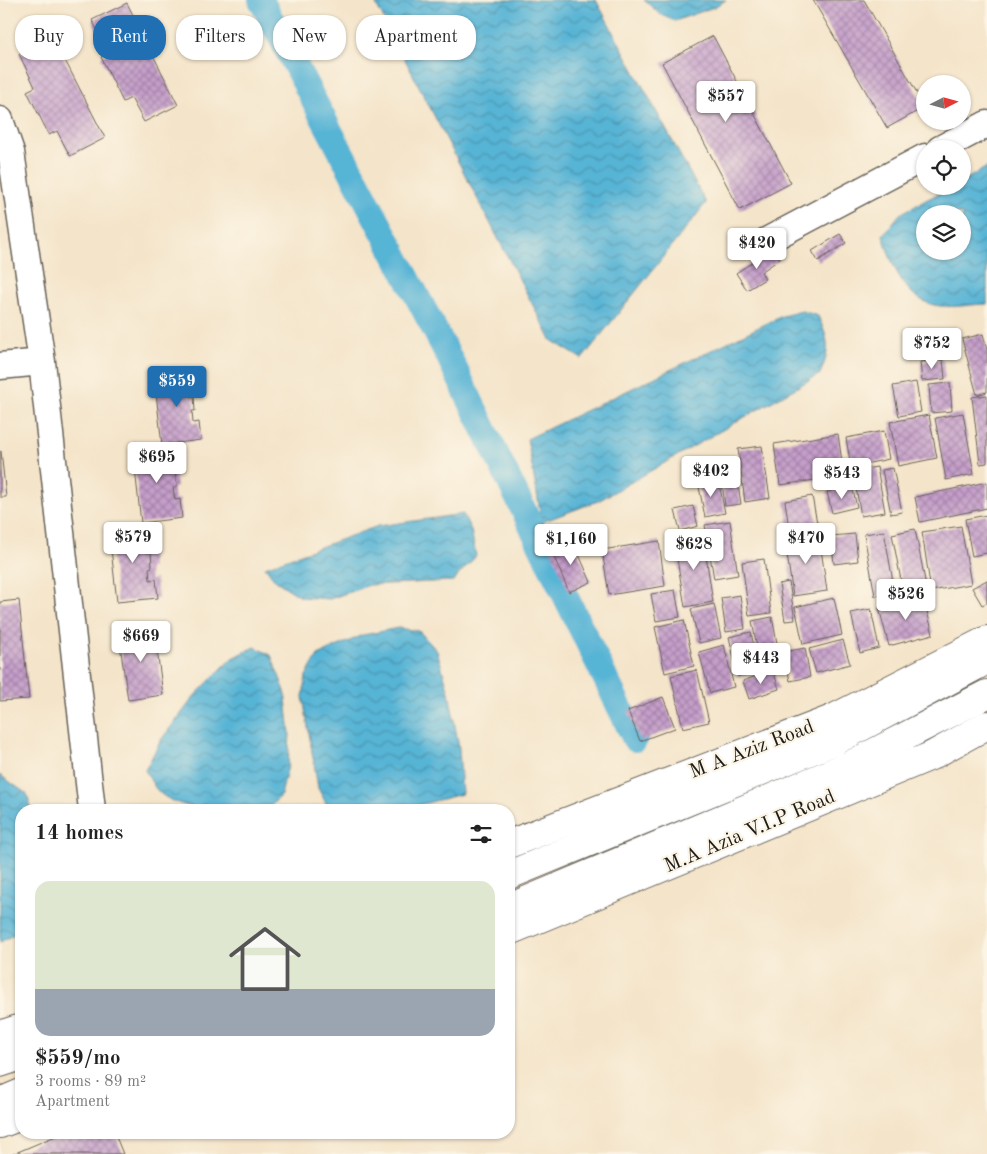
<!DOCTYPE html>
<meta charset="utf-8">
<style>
body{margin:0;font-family:"Old Standard TT",serif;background:#f6f6f6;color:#222;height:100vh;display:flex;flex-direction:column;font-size:19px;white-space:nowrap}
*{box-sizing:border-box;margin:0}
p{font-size:16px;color:#767676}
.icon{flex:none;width:28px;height:28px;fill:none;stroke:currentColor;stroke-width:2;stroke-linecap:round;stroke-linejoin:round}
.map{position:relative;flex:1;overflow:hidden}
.side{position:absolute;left:15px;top:804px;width:500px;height:335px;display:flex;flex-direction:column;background:#fff;border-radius:20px;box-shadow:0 1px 4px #0004}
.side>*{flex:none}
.hud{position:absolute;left:15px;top:15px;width:500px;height:45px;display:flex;gap:10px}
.needle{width:32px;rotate:84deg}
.tools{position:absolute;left:916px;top:75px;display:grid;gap:10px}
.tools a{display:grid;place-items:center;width:55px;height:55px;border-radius:50%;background:#fff;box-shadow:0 1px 4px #0004;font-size:25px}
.price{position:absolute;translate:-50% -42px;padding:0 11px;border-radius:5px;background:#fff;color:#222;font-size:16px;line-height:32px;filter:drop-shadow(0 1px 2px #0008)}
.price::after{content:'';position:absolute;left:50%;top:30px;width:15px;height:11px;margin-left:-8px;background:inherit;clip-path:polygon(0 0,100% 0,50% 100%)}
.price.current{background:#1f6fb2;color:#fff}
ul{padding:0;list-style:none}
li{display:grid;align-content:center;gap:10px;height:265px;padding:0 20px}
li+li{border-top:1px solid #e0e0e0}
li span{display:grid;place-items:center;height:155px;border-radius:15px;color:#555}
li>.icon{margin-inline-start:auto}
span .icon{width:90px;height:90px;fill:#fffc;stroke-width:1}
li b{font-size:21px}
h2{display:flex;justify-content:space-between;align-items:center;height:60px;padding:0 20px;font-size:21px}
.chip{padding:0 18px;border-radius:20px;background:#fff;box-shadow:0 1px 4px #0004;font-size:18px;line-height:45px}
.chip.current{background:#1f6fb2;color:#fff}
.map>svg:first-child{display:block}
.water{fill:url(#water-waves);stroke:#3a6878;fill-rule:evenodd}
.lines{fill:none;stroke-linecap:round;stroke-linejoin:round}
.canal{stroke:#57b4d5;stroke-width:26}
.building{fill:url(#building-cross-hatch)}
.street-casing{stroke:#686259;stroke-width:29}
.primary-casing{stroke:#686259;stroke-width:30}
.highway-casing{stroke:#686259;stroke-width:30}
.street{stroke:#fff;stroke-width:26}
.primary{stroke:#fff;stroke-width:28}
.highway{stroke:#fff;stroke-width:28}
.labels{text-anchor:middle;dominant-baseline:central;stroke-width:4.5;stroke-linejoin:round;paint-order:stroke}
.street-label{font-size:20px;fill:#1c1c1c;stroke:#fcf5e5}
</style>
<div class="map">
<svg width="987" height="1154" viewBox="0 0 987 1154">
<defs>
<pattern id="water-waves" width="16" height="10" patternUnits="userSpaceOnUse" patternTransform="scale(1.25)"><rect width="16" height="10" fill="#57b4d5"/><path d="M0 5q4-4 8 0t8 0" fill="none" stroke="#4792ac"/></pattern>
<pattern id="building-cross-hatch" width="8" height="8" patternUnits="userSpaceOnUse" patternTransform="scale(1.25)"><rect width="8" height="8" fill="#c59eca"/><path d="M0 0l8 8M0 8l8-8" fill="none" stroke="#9f80a3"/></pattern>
</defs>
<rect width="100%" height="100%" fill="#fcf5e5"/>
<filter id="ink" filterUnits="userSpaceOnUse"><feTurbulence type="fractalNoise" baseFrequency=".02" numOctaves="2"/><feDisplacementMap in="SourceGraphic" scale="10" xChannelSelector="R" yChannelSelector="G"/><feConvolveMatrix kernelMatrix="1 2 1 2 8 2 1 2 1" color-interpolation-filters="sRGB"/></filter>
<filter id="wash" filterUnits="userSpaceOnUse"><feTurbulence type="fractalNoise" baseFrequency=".0096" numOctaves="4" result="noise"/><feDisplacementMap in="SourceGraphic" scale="20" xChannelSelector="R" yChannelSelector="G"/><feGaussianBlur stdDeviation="1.12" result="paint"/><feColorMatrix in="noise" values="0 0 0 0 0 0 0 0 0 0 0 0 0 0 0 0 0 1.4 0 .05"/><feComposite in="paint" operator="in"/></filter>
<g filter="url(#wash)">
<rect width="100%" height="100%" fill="#f4e4c9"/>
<path class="water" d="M374 0H596L706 203 582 359 551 340Z
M644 0H726L714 7 675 21 661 15Z
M987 167V304C972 304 955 308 940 306 906 303 891 264 883 235L900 214 952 186H962L963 181ZM925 214H962V251H925Z
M802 311 818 316C829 341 831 348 820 374L598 501 542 522 527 439 782 316Z
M463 514 471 530 476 556 453 581 369 585 330 599 301 597 276 581 265 567 378 526Z
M398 628 419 631 437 651 449 692 459 748 462 794 399 810H336L328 807 318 788 303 697 306 676 318 655 363 635Z
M255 647 271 655 285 691 290 733 288 766 281 795 267 810C237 810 184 814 160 793 154 788 149 777 145 770L161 740 197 693 232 658Z
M0 775 27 794 32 810H21V931L0 942Z"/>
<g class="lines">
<path class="canal" d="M261 0 449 357 635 739"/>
</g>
<g id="blocks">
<path class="building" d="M813 0H864L925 107 887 128Z
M127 3 178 105 144 122 131 98 123 102 101 57 109 53 92 20Z
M713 36 791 183 740 210 662 63Z
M53 37 105 138 70 156 57 131 49 135 27 91 35 87 19 54Z
M840 234 846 243 818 261 812 251Z
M773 249 780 259 761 272 765 279 747 290 736 273Z
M983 334 987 350V392L977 395 962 339Z
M943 360 945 379 922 381 920 362Z
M194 371 196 388 189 389 190 397 194 396 195 411H192L193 423 199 422 201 440 162 445 154 376Z
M916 382 921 412 899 416 893 386Z
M950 383 952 411 931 413 929 385Z
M987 395V463L980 464 972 397Z
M963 413 974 474 946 480 935 418Z
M929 415 937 458 898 466 890 422Z
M884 431 889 459 851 467 846 438Z
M838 434 844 476 780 485 774 444Z
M176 445 177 464H170L171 472H175L177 487 173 488 175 500 180 499 182 518 141 523 133 450Z
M762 446 770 498 745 502 738 449Z
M1 451 6 497H0V452Z
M735 464 741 504 725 506 720 467Z
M877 467 885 512 861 516 853 471Z
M893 468 902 512 891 514 882 470Z
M718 478 725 513 705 517 698 482Z
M987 482V508L920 522 915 497Z
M852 486 857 507 832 513 827 492Z
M812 496 817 523 789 528 785 501Z
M693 506 698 526 680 531 675 510Z
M987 515V553L972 556 965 519Z
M730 521 738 575 714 579 705 525Z
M151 526 153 544 146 545 147 553 151 552 152 567 149 568 150 580 156 579 158 598 117 602 109 531Z
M961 526 971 584 931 591 922 532Z
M915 529 927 591 904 596 892 534Z
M884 531 895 593 875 596 864 534Z
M855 534 858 561 834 564 831 536Z
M819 535 827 591 793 596 785 540Z
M703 536 713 602 685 607 674 541Z
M573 541 591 582 569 592 551 550Z
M659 541 665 586 609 595 602 550Z
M764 559 771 613 749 616 742 562Z
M987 580V603L982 605 972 588Z
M789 582 795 620 785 621 779 584Z
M675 590 680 617 656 621 651 594Z
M740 595 745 629 726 632 721 598Z
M923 596 933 634 889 646 879 608Z
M834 598 842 635 803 644 795 607Z
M19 600 29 699 0 701V602Z
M714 604 721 638 699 643 691 609Z
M871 609 879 648 860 653 851 613Z
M772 617 781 664 761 668 752 621Z
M684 620 694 666 665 673 655 627Z
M154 627 163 695 128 700 118 631Z
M751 632 759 672 738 676 729 637Z
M843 640 850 664 816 673 809 649Z
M724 645 734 687 710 693 699 652Z
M805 648 810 677 790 681 784 652Z
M697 670 709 722 683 728 671 676Z
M773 670 779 689 749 699 743 681Z
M663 697 675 728 640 741 628 711Z
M65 1132H114L123 1154H13Z"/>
</g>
</g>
<g filter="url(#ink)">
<use href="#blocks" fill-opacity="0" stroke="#686259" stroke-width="1"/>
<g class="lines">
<defs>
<path id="street" d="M0 120 11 152 42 362 92 810
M940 149 987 124
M768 240 925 157
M0 366 42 362"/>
<path id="primary" d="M509 844 832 719 987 640
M509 931 931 756 987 725
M0 1035 21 1028
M0 1124 21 1116"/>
<path id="highway" d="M509 875 837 740 987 660
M509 908 850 765 987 694
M0 1063 21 1056
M0 1102 21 1093"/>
</defs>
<use href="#street" class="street-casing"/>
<use href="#primary" class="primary-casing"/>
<use href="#highway" class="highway-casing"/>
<use href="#street" class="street"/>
<use href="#primary" class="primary"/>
<use href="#highway" class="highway"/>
</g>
</g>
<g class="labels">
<g class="street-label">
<text transform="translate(752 750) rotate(-21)">M A Aziz Road</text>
<text transform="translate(750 832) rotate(-23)">M.A Azia V.I.P Road</text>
</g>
</g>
</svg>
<div class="tools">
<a><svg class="needle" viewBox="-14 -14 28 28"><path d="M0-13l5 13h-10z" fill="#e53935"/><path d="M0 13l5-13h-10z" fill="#767676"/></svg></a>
<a><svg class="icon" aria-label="locate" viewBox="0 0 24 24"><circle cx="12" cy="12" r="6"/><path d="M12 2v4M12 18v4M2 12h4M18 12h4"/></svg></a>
<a><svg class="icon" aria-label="layers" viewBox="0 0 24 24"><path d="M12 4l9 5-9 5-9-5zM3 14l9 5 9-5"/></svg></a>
</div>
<b class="price" style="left:726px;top:123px">$557</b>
<b class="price" style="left:757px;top:270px">$420</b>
<b class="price" style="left:932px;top:370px">$752</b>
<b class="price current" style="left:177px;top:408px">$559</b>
<b class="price" style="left:157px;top:484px">$695</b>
<b class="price" style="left:711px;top:498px">$402</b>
<b class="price" style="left:842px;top:500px">$543</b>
<b class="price" style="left:133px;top:564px">$579</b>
<b class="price" style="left:806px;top:565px">$470</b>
<b class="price" style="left:571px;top:566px">$1,160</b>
<b class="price" style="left:694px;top:571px">$628</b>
<b class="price" style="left:906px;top:621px">$526</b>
<b class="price" style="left:141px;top:663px">$669</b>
<b class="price" style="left:761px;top:685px">$443</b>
<div class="hud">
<a class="chip">Buy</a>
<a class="chip current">Rent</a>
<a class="chip">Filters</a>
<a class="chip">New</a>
<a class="chip">Apartment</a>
</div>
<section class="side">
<h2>14 homes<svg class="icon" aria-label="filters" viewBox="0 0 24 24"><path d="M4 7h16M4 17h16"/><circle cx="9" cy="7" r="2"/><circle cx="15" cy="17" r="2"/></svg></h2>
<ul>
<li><span style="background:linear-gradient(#dfe7d0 70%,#9aa5b1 0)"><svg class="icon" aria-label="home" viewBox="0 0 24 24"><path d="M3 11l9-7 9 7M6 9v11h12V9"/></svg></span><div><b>$559/mo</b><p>3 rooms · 89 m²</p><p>Apartment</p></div></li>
</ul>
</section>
</div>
